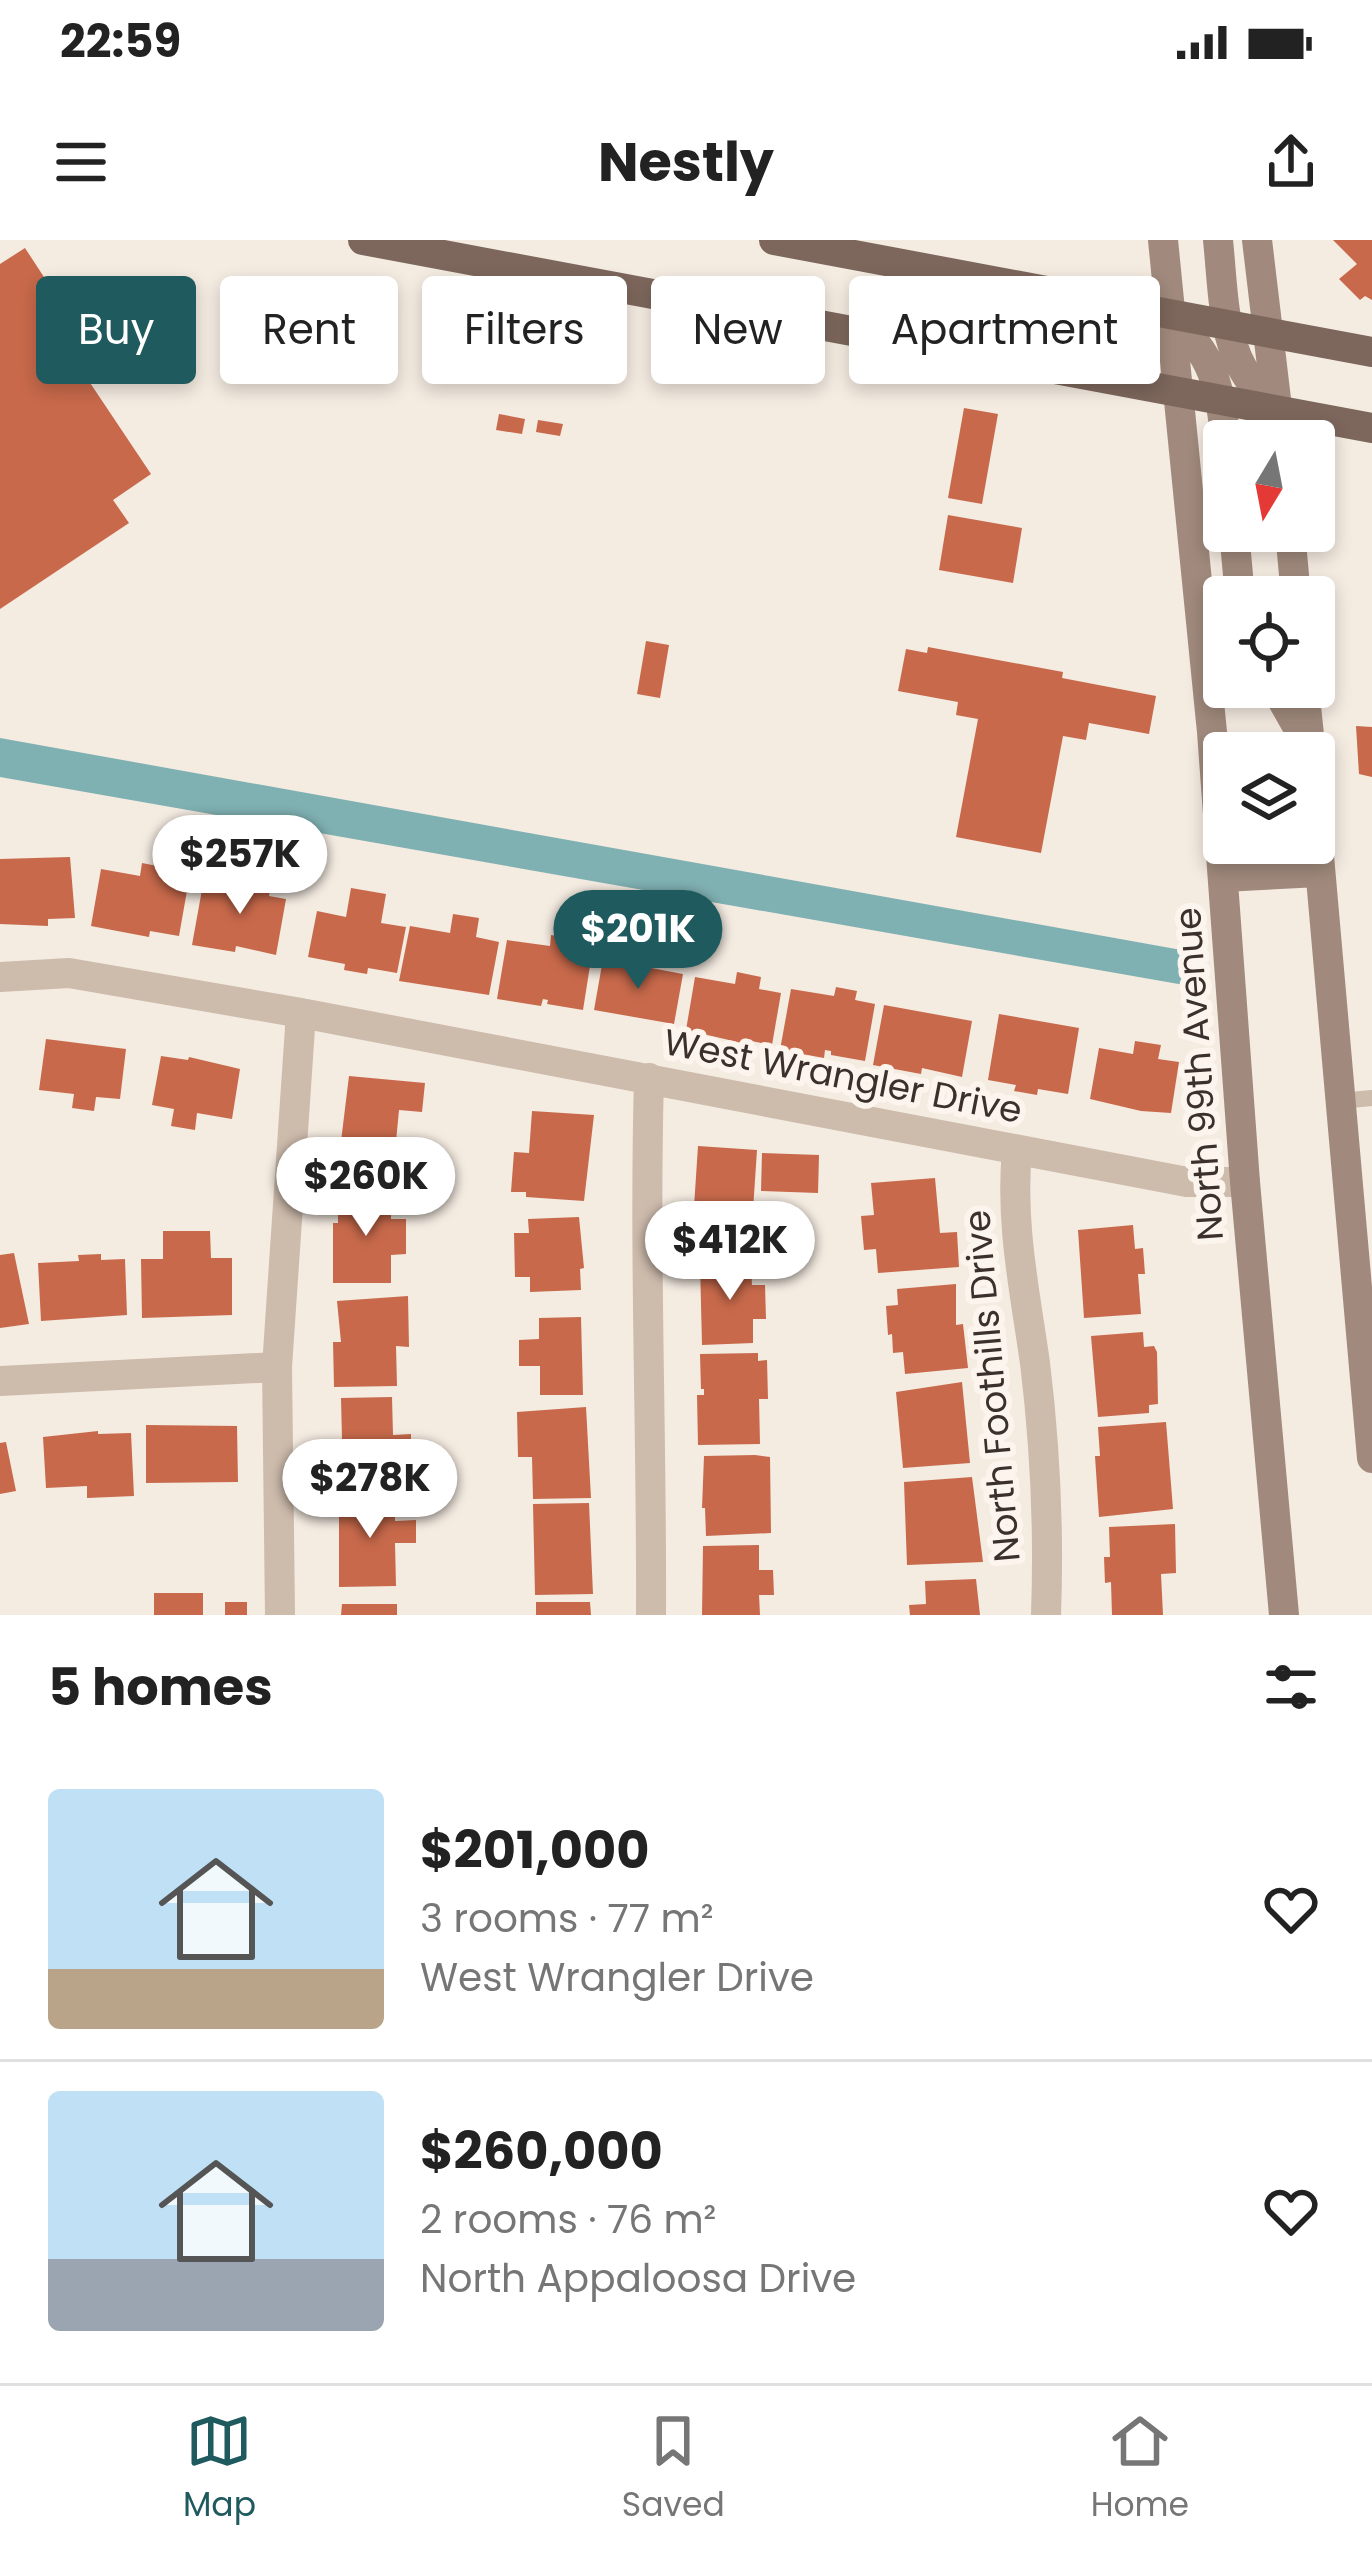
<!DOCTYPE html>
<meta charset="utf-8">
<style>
body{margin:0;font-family:Poppins,sans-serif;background:#f6f6f6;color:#222;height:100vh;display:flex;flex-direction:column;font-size:45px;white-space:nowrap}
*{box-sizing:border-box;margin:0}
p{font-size:39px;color:#767676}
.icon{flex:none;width:66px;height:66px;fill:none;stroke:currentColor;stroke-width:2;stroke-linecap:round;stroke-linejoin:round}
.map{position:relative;height:1375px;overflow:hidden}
.details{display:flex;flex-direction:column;background:#fff;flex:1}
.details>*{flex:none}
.banner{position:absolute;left:36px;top:36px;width:1302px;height:108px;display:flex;gap:24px}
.needle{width:78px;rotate:190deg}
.buttons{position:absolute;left:1203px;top:180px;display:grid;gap:24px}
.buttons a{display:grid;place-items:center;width:132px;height:132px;border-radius:12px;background:#fff;box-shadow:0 6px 18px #0003;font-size:60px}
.price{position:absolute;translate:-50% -102px;padding:0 27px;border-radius:42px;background:#fff;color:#222;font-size:39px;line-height:78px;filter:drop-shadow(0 3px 6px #0008)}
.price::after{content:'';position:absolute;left:50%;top:72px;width:36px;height:27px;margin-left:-18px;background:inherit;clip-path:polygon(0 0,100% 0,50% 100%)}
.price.on{background:#1f5a5e;color:#fff}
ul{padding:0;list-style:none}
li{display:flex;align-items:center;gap:36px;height:300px;padding:0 48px}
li+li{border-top:3px solid #e0e0e0}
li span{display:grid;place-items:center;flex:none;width:336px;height:240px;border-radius:12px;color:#555}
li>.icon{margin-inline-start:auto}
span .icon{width:144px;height:144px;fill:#fffc;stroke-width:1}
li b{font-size:51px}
h2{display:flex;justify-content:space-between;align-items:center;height:144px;padding:0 48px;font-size:51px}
.chip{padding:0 42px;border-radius:12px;background:#fff;box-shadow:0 6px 18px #0003;font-size:42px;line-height:108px}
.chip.on{background:#1f5a5e;color:#fff}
.status{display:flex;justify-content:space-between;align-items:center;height:84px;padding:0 60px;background:#fff;direction:ltr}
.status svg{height:33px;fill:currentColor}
header{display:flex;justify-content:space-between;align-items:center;height:156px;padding:0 48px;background:#fff;font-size:54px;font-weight:700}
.tabs{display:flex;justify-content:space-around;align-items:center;height:168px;border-top:3px solid #e0e0e0;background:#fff;font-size:33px;color:#767676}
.tabs a{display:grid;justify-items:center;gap:6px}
.tabs .on{color:#1f5a5e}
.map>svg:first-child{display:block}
.water{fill:#7fb0b2}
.building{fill:#c8694b}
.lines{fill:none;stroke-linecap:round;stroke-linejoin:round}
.service{stroke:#cdbbac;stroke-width:16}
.minor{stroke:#cdbbac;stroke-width:30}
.secondary{stroke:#a18a7d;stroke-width:30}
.primary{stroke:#7d675c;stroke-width:30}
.labels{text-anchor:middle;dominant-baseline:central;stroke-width:12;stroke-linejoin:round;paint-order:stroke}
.street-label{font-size:36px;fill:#3b302b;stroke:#fbf5ee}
</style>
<div class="status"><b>22:59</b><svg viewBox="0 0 49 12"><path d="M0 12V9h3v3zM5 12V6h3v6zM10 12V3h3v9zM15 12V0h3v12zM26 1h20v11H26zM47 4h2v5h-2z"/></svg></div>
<header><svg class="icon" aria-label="menu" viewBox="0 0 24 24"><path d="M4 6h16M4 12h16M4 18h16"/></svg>Nestly<svg class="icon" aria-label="share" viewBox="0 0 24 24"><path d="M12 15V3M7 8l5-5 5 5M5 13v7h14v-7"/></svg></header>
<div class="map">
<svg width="1372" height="1375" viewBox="0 0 1372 1375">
<rect width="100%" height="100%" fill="#f4ebe1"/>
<path class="water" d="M0 498 1187 711 1190 746 0 537Z"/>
<path class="building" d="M1333 0H1372V60L1365 56 1360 60 1339 39 1357 24Z
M25 8 57 57 40 68 151 234 113 260 129 283 0 369V24Z
M964 168 998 174 982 264 948 258Z
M499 174 525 179 522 194 496 190Z
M538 180 563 184 560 196 536 192Z
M948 275 1022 288 1013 343 939 330Z
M646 401 669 405 660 458 637 454Z
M928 407 1063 432 1062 438 1156 456 1149 494 1089 483 1086 500 1063 496 1041 613 956 597 978 479 956 475 958 462 898 451 906 409 927 413Z
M1356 486 1372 487V537L1359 534Z
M70 617 75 678 48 679V686L0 684V619Z
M142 623 167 628 164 641 188 645 179 696 150 691 149 697 91 686 101 629 140 636Z
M248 631 272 636 269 656 286 659 276 715 236 706 235 712 192 705 203 644 244 651Z
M351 648 386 654 381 683 406 687 397 733 368 728 367 734 344 730 345 724 308 717 317 671 346 677Z
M453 674 479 678 476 697 499 702 489 755 399 741 410 686 450 693Z
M551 695 575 699 573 710 592 713 583 770 547 764 548 760 543 759 541 766 497 759 507 700 550 706Z
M603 719 683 734 674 784 594 770Z
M737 732 761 737 759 749 781 753 772 805 746 800V804L686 790 695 737 735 744Z
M836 747 857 751 855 760 875 764 865 821 831 815V811L825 810 824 818 780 810 791 749 834 756Z
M884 765 972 781 962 837 922 828 921 834 873 825Z
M999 774 1079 788 1068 854 1038 849 1037 855 1014 851 1016 845 988 840Z
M46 799 126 809 120 859 96 857 94 871 72 868 74 854 39 850Z
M1135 801 1161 805 1158 819 1179 822 1171 873 1141 871 1090 859 1099 808 1133 814Z
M161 816 188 820 189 817 240 829 232 879 197 873 195 890 171 886 174 869 152 865Z
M349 836 425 843 422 872 399 870 395 912 419 914 416 942 337 934Z
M532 871 594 875 584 961 526 957V952H511L514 912 529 913Z
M698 906 757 910 751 1000 697 996 699 967H694Z
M762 913 819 915 818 953 761 951Z
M935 938 940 993 957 992 959 1027 878 1033 876 1009 864 1010 861 976 874 975 871 943Z
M338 953H391V979H406V1014L391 1015V1043H333V983H338Z
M579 977 584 1028 580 1029 581 1050 530 1052V1037H515L514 993H529L528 979Z
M1133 985 1135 1009 1143 1008 1145 1034H1138L1141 1074 1084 1078 1078 990Z
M163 991H210L211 1018H232V1075L142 1078 141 1019H163Z
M14 1013 29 1084 0 1088V1015Z
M101 1014V1020L125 1019 127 1075 41 1081 38 1023 79 1021 78 1015Z
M751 1022 752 1045H765L766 1079H753V1103L702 1105 700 1023Z
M956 1044V1085L963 1084 968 1128 905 1134 903 1112 893 1113 892 1094 888 1095 886 1066 898 1065 897 1049Z
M408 1056 409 1107 396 1106 397 1146 334 1147 333 1102H341L337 1061Z
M581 1077 583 1155H540V1126H519V1100L539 1099V1078Z
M1143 1092 1144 1107 1154 1106 1157 1112 1158 1164 1149 1165V1173L1098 1177 1091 1096Z
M758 1113V1121L767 1120 768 1159H759L760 1204 698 1205 697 1155H704V1149H701L700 1114Z
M962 1142 970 1223 903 1228 896 1152Z
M392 1157 393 1195 411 1194V1215H393L394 1239 343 1240 341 1158Z
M586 1167 591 1258 533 1259 532 1217H518L517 1172Z
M1166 1182 1173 1269 1099 1277 1095 1216H1100L1098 1187Z
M146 1185 237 1186 238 1242 146 1243Z
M98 1191V1194L131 1193 134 1256 87 1258V1246L46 1248 43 1197Z
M6 1202 16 1251 0 1254V1203Z
M755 1215 770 1217 771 1293 706 1296 705 1268H702L704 1216Z
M972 1237 983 1322 907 1325 904 1242Z
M394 1256 395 1281 416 1280V1303H395L396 1346 339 1347V1257Z
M589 1263 593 1354 535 1355 533 1264Z
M1175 1284 1176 1333 1161 1334 1163 1375H1112L1111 1342 1105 1343 1104 1317H1110L1109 1287Z
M759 1305V1330H773L774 1355H759L760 1375H702L703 1306Z
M976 1339 980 1375H910L909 1365 926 1364 925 1341Z
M154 1353H203V1375H154Z
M225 1362H247V1375H225Z
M536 1362H590L591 1375H536Z
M342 1364H397V1375H341Z"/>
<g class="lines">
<path class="service" d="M1340 861 1372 858"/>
<path class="minor" d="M0 737 69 733 301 773 1187 942H1245
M649 838C644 1017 652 1196 651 1375
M1017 911C1010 983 1025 1052 1035 1123 1045 1205 1049 1293 1046 1375
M0 1141 277 1127
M280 1375 277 1127 301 773"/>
<path class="secondary" d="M1163 0 1212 492 1245 942 1284 1375
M1218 0C1225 68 1221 123 1277 170
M1257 0 1281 201
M1171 76C1214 116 1219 144 1226 201
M1234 291 1240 357
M1290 291 1296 357
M1275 447 1310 509
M1304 447 1309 495
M1314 559 1372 1218
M1223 637 1319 632"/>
<path class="primary" d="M363 0 1372 188
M774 0 1372 112"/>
</g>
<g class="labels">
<g class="street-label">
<text transform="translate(1199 834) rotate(-94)">North 99th Avenue</text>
<text transform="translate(843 836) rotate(11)">West Wrangler Drive</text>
<text transform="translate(992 1146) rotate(-95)">North Foothills Drive</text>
</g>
</g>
</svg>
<div class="buttons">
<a><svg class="needle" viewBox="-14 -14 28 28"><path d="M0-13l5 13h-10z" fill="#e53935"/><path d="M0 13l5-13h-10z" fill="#767676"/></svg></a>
<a><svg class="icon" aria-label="locate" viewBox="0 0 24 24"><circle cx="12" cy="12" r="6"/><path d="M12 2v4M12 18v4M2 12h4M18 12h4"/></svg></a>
<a><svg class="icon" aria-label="layers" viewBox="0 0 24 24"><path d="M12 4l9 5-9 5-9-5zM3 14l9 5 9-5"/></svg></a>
</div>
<b class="price" style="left:240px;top:677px">$257K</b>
<b class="price on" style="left:638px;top:752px">$201K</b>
<b class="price" style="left:366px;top:999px">$260K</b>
<b class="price" style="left:730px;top:1063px">$412K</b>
<b class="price" style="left:370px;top:1301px">$278K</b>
<div class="banner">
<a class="chip on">Buy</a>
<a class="chip">Rent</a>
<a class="chip">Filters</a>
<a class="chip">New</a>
<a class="chip">Apartment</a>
</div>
</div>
<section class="details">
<h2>5 homes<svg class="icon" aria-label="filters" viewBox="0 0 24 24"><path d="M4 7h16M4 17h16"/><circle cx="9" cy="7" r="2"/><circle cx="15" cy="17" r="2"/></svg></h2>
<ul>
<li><span style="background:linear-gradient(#bfe0f5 75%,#b9a48a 0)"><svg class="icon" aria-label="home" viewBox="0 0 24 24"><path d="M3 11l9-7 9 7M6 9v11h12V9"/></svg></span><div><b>$201,000</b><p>3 rooms · 77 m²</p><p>West Wrangler Drive</p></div><svg class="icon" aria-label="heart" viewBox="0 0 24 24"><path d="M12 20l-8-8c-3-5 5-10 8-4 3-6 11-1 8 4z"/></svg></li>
<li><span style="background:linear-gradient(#bfe0f5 70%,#9aa5b1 0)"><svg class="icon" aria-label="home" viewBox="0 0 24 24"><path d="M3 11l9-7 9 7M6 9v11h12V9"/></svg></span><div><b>$260,000</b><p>2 rooms · 76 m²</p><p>North Appaloosa Drive</p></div><svg class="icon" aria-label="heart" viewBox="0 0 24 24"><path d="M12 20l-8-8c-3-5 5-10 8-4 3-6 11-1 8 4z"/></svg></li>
</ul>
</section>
<nav class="tabs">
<a class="on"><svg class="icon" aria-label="map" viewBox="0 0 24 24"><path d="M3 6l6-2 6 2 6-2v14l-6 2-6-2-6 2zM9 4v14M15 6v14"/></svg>Map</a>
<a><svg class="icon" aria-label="saved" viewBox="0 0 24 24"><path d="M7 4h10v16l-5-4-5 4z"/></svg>Saved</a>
<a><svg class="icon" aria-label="home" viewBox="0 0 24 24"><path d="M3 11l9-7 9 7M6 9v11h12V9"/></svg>Home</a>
</nav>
